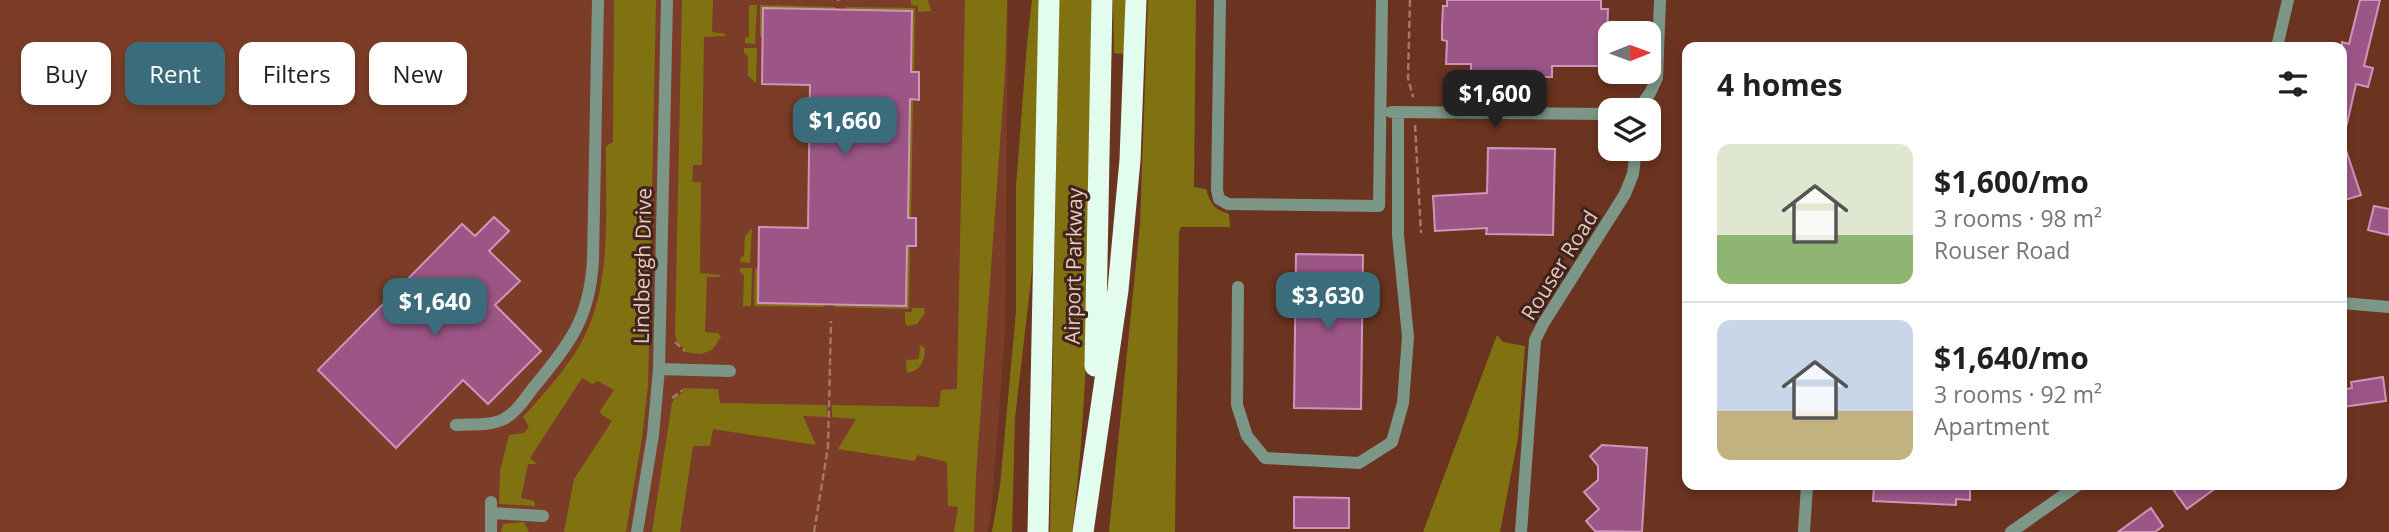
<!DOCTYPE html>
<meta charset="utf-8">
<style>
body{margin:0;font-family:"Open Sans",sans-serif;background:#f6f6f6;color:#202124;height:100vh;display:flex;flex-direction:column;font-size:26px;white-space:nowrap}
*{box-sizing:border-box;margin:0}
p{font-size:23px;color:#757577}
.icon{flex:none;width:38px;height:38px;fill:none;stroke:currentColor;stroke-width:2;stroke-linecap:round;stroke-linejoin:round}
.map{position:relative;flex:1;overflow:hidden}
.sheet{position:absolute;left:1682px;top:42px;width:665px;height:448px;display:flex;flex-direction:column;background:#fff;border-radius:14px;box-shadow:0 4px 10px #0003}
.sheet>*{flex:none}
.hud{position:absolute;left:21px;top:42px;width:665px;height:63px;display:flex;gap:14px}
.needle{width:46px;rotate:89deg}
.buttons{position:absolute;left:1598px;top:21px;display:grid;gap:14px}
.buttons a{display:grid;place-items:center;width:63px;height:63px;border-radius:14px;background:#fff;box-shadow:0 4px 10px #0003;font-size:35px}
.price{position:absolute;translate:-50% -60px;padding:0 16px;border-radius:14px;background:#3b6c7c;color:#fff;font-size:23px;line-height:46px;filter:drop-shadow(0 2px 4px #0008)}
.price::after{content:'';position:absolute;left:50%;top:42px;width:21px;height:16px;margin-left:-10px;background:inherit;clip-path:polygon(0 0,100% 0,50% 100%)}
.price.selected{background:#222;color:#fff}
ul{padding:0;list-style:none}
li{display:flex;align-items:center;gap:21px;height:175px;padding:0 35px}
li+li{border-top:2px solid #e0e0e0}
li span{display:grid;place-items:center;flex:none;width:196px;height:140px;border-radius:14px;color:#555}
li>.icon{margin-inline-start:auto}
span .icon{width:84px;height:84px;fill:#fffc;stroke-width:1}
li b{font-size:30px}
h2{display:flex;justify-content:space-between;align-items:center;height:84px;padding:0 35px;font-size:30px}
.pill{padding:0 24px;border-radius:14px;background:#fff;box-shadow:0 4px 10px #0003;font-size:24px;line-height:63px}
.pill.selected{background:#3b6c7c;color:#fff}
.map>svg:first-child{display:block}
.built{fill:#7b3d27}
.green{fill:#817211}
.building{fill:#9c5686;stroke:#ce95ba;stroke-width:2}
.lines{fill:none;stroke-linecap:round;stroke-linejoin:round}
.path{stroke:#a47766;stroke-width:2.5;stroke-dasharray:7 3.5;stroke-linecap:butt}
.minor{stroke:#7c9788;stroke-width:12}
.highway{stroke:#e2fced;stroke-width:21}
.labels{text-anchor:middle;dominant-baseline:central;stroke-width:6;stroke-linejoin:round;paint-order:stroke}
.street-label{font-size:21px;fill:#ebc9bd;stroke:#3e241c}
</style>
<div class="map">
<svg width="2389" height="532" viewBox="0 0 2389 532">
<rect width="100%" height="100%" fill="#6b3420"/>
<path class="built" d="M0 0H1008L1005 333 991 515 987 532H0Z"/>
<path class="green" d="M614 0H656L648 386 642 438 626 532H564L574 479 612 421 601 414 600 411 614 390 598 381 592 384 582 378 530 458 537 464H528L521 498 534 501 535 506 499 504 500 471 509 435 524 433 529 427 523 417C544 393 567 369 582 341 613 284 605 209 606 146L613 142Z
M682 0H713L712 32 726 34 724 36 704 37 702 165H693L692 182H701L700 273 721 275 719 277H707L705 332 718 333 721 337 712 350 701 354 684 352 685 349 678 344 675 335Z
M911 0H928L931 11 918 12V6L911 5Z
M965 0H1007V8L1005 74 976 476 974 532H954L958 507 948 506 947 462 917 455 915 461 838 449 856 419 832 417V405L939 407 941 390 957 389Z
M1032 0H1039L1034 254 1015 418 1012 532H992L1000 486 1016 312V187L1027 44Z
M1059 0H1092C1089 177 1094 356 1072 532H1050Z
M1113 0H1127L1124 54 1114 53Z
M1148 0H1196L1194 187 1206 189C1211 204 1213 209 1229 214L1230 227H1181L1179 232 1175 532H1109L1140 224Z
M749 5H757L755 44 745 43V38L749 37Z
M760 5 835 7V9L760 37Z
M846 7 915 8 914 72H911L845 10Z
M744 48H757L756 83 748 76V56L744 53Z
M910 99H913L911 218H908Z
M752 228 750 263 740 262 741 257 744 256 745 236Z
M907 246H910L909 309 835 307 834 304 906 305Z
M740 268H752L751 306H743L744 275 740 272Z
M755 268 758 269V303L824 304V307L754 306Z
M912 308H924L925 313 917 324 908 326 905 323V312H912Z
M1497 335 1503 342 1525 346 1518 438 1500 532H1423Z
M920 345 925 348C925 360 921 371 907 373L906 360 919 359Z
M683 388 718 389 720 403 827 405V417L803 416 816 445 713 429 710 446H693L680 532H652L672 403 675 397 684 392Z
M524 522 529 532H501L503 524Z"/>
<path class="building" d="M1447 0H1601V9H1608L1607 43H1601L1600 66H1552V77L1471 76V64H1446L1447 41 1442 40V27L1443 6H1447Z
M2360 0H2380L2364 66 2373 68 2368 87 2356 84 2347 124H2342V42L2349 44Z
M763 8 912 11 911 72H919V100L910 99 908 218H916V246H907L906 306 758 303 759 227 808 228 810 85 762 84Z
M2342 144H2344L2361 195 2342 201Z
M1488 148 1555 149 1553 235 1486 234 1487 228 1435 231 1433 196 1487 193Z
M2374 206 2389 209V235L2368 230Z
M494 217 509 231 489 251 520 281 495 305 541 351 488 404 463 380 396 448 318 370 462 224 475 236Z
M1296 254 1363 255 1361 409 1294 408Z
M2383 377 2386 401 2342 407V390L2352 388 2351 382Z
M1602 445 1647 448 1642 532 1595 531 1586 521 1599 509 1584 492 1598 480V466L1590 456Z
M1874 485H1970V500L1956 499V505L1873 501Z
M2182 485H2220L2187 509 2174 491Z
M1294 497 1349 498V528H1294Z
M2151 508 2163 526 2155 532H2118Z"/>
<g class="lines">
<path class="path" d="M1410 0 1408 78 1413 97
M838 1V0
M1415 125 1421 233
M675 342 685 351
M672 398 683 390
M814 532 828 447 831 321"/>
<path class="minor" d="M1220 0 1217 190 1219 199 1228 204 1379 206 1382 0
M2277 47 2288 0
M1638 110 1650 93 1657 78 1660 0
M1391 112 1610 114
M1238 287 1237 405 1247 436 1265 458 1359 463 1392 442 1403 403 1408 337 1398 235V112
M2342 303 2389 307
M659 369 730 371
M456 425C471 424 490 426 504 419 517 412 525 398 534 387 570 342 589 321 593 261L598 0
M491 513 543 516
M491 532V502
M637 532 653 435 659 369 667 0
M1521 532 1535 340 1543 324 1625 194 1633 174 1636 149
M1804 532 1807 485
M2011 532 2078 485"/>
<path class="highway" d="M1095 366 1102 0
M1038 532 1049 0
M1083 532 1118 290 1130 160 1136 0"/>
</g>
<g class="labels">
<g class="street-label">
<text transform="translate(1559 265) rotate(-58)">Rouser Road</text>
<text transform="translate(642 266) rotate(-89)">Lindbergh Drive</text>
<text transform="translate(1073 266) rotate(-89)">Airport Parkway</text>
</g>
</g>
</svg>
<div class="buttons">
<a><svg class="needle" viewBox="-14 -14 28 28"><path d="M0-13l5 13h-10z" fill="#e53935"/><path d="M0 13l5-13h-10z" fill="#757577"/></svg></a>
<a><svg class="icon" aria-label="layers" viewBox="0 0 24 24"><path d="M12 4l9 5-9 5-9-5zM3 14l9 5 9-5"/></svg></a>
</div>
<b class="price selected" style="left:1495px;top:130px">$1,600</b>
<b class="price" style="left:845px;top:157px">$1,660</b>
<b class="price" style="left:1328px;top:332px">$3,630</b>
<b class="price" style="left:435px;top:338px">$1,640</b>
<div class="hud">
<a class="pill">Buy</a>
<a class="pill selected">Rent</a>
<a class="pill">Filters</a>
<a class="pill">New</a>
</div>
<section class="sheet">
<h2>4 homes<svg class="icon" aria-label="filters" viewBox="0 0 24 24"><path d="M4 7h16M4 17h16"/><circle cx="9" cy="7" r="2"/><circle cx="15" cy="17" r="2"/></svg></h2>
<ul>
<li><span style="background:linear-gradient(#dfe7d0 65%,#8fb573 0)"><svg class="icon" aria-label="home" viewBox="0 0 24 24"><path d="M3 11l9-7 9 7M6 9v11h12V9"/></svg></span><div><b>$1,600/mo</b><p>3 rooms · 98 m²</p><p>Rouser Road</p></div></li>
<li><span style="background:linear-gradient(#c9d6e8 65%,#c2b280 0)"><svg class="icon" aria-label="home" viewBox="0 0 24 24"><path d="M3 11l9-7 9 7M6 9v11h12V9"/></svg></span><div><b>$1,640/mo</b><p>3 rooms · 92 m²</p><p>Apartment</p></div></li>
</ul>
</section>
</div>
